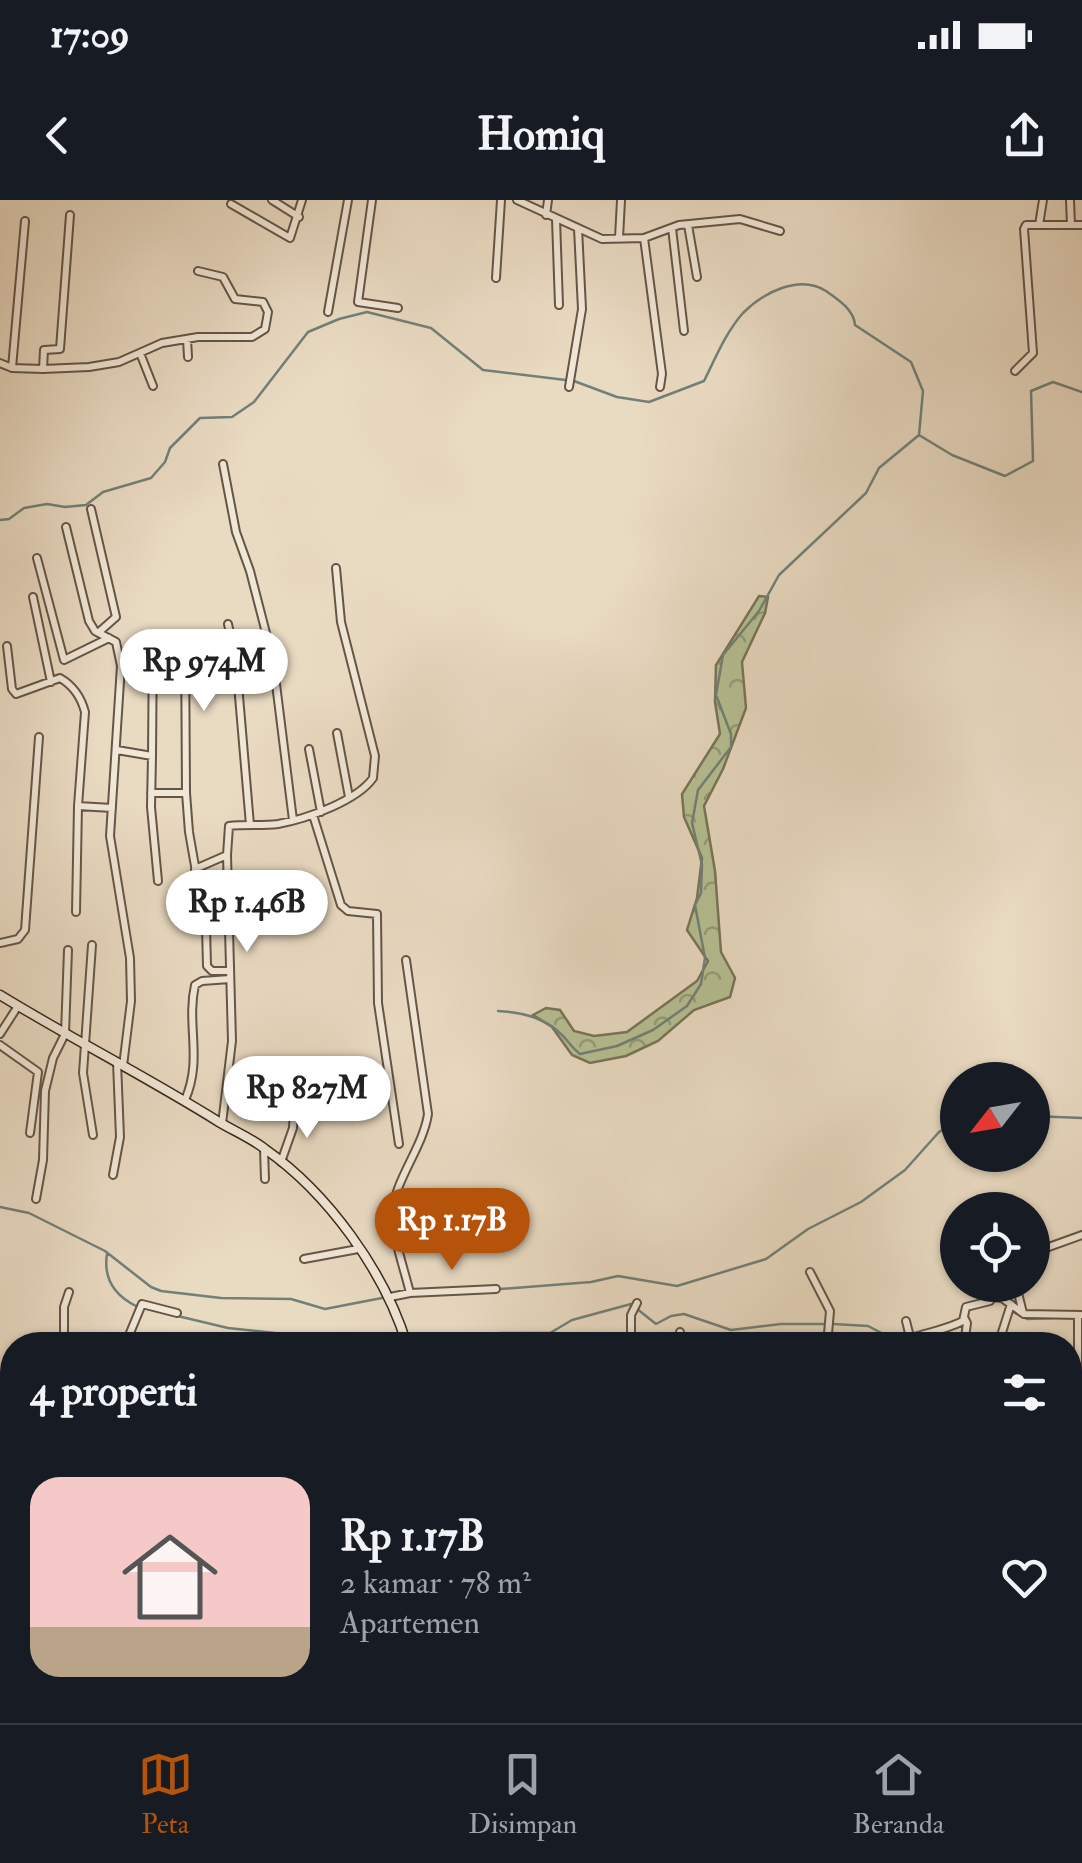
<!DOCTYPE html>
<html lang="id">
<meta charset="utf-8">
<style>
body{margin:0;font-family:"IM FELL Double Pica",serif;background:#20242c;color:#f1f3f6;height:100vh;display:flex;flex-direction:column;font-size:38px;white-space:nowrap}
*{box-sizing:border-box;margin:0}
p{font-size:32px;color:#9ea1a6}
.icon{flex:none;width:55px;height:55px;fill:none;stroke:currentColor;stroke-width:2;stroke-linecap:round;stroke-linejoin:round}
.map{position:relative;flex:1;overflow:hidden}
.side{position:absolute;left:0px;top:1132px;width:1082px;height:392px;display:flex;flex-direction:column;background:#171b24;border-radius:40px 40px 0 0;box-shadow:0 2px 8px #0004}
.side>*{flex:none}
.needle{width:65px;rotate:239deg}
.controls{position:absolute;left:940px;top:862px;display:grid;gap:20px}
.controls a{display:grid;place-items:center;width:110px;height:110px;border-radius:50%;background:#171b24;box-shadow:0 2px 8px #0004;font-size:50px}
.price{position:absolute;translate:-50% -85px;padding:0 22px;border-radius:35px;background:#fff;color:#222;font-size:32px;line-height:65px;filter:drop-shadow(0 2px 5px #0008)}
.price::after{content:'';position:absolute;left:50%;top:60px;width:30px;height:22px;margin-left:-15px;background:inherit;clip-path:polygon(0 0,100% 0,50% 100%)}
.price.current{background:#b45309;color:#fff}
ul{padding:0;list-style:none}
li{display:flex;align-items:center;gap:30px;height:250px;padding:0 30px}
li+li{border-top:2px solid #363941}
li span{display:grid;place-items:center;flex:none;width:280px;height:200px;border-radius:30px;color:#555}
li>.icon{margin-inline-start:auto}
span .icon{width:120px;height:120px;fill:#fffc;stroke-width:1}
li b{font-size:42px}
h2{display:flex;justify-content:space-between;align-items:center;height:120px;padding:0 30px;font-size:42px}
.status{display:flex;justify-content:space-between;align-items:center;height:70px;padding:0 50px;background:#171b24;direction:ltr}
.status svg{height:28px;fill:currentColor}
header{display:flex;justify-content:space-between;align-items:center;height:130px;padding:0 30px;background:#171b24;font-size:45px;font-weight:800}
.tab-bar{display:flex;justify-content:space-around;align-items:center;height:140px;border-top:2px solid #363941;background:#171b24;font-size:28px;color:#9ea1a6}
.tab-bar a{display:grid;justify-items:center;gap:5px}
.tab-bar .current{color:#b45309}
.map>svg:first-child{display:block}
.forest{fill:url(#forest-crowns);stroke:#787458;stroke-width:2.5}
.lines{fill:none;stroke-linecap:round;stroke-linejoin:round}
.stream{stroke:#728078;stroke-width:2.5}
.river{stroke:#97bab5;stroke-width:12}
.street-casing{stroke:#665546;stroke-width:10}
.secondary-casing{stroke:#3a291d;stroke-width:11}
.street{stroke:#f1e7d7;stroke-width:6}
.secondary{stroke:#f1e7d7;stroke-width:8}
</style>
<div class="status"><b>17:09</b><svg viewBox="0 0 49 12"><path d="M0 12V9h3v3zM5 12V6h3v6zM10 12V3h3v9zM15 12V0h3v12zM26 1h20v11H26zM47 4h2v5h-2z"/></svg></div>
<header><svg class="icon" aria-label="back" viewBox="0 0 24 24"><path d="M15 5l-7 7 7 7"/></svg>Homiq<svg class="icon" aria-label="share" viewBox="0 0 24 24"><path d="M12 15V3M7 8l5-5 5 5M5 13v7h14v-7"/></svg></header>
<div class="map">
<svg width="1082" height="1523" viewBox="0 0 1082 1523">
<defs>
<pattern id="forest-crowns" width="20" height="18" patternUnits="userSpaceOnUse" patternTransform="scale(2.5)"><rect width="20" height="18" fill="#b6c093"/><path d="M2 6a3 3 0 1 1 6 0M12 15a3 3 0 1 1 6 0" fill="none" stroke="#959c77"/></pattern>
</defs>
<rect width="100%" height="100%" fill="#e9dac2"/>
<filter id="stains"><feTurbulence type="fractalNoise" baseFrequency=".002" numOctaves="4"/><feColorMatrix values="0 0 0 0 .2 0 0 0 0 .09 0 0 0 0 .02 0 0 0 .5 -.17"/></filter>
<radialGradient id="worn" r=".72"><stop offset=".6" stop-color="#630" stop-opacity="0"/><stop offset="1" stop-color="#630" stop-opacity=".3"/></radialGradient>
<path class="forest" d="M759 396 768 397 765 413 742 462 746 508 723 569 704 606 715 671 721 752 735 778 730 797 694 810 658 841 626 856 590 863 572 855 552 827 533 815 546 808 560 810 574 831 594 836 627 832 697 781 708 761 687 730 697 698 702 658 684 617 682 594 720 534 715 502 716 465Z"/>
<g class="lines">
<path class="stream" d="M0 320 9 319 24 308 47 304 65 307 86 305 103 292 151 278 165 262 170 248 200 218 232 217 254 202 308 132 339 119 367 112 431 128 483 170 574 181 617 197 649 202 704 181C715 159 726 132 743 113 764 92 800 74 826 91 839 100 854 110 855 125L911 162 923 191 919 235 952 255 1005 276 1033 261 1031 191 1053 182 1082 192
M498 811C520 812 546 818 562 835 569 842 572 848 580 854L617 846 653 830 687 806 701 784 705 758 695 705 701 693 702 665 692 623 698 590 731 547V534L716 495 723 455 759 411 779 375 866 293 879 268 919 235
M1032 916 1082 918
M0 1007 29 1013 105 1051 151 1087 161 1091 221 1098 291 1099 325 1109 387 1097
M107 1054C103 1079 114 1095 136 1106
M500 1089 591 1082 618 1076 677 1086 766 1059 808 1029 861 1002 905 970 939 932 958 920
M966 1104 983 1100
M144 1108 228 1128 312 1137 329 1145
M1013 1112 1027 1119 1053 1118
M833 1124 868 1126 893 1139 906 1138
M415 1145H422
M484 1145 487 1137 500 1133H550L572 1120 631 1104 656 1124 671 1116 684 1114 731 1130 781 1124H827"/>
<path class="river" d="M0 1444 12 1461
M41 1512 47 1523"/>
<defs>
<path id="street" d="M272 0 299 17
M372 0 358 102 398 108
M517 0 602 39 644 38 679 25 740 19 780 31
M1070 0 1071 25
M231 4 290 38 302 0
M546 15 548 0
M556 19 559 105
M688 25 697 77
M1039 25 1043 0
M672 28 684 131
M619 38 621 0
M644 38 662 174 660 187
M496 78 501 0
M328 112 348 0
M187 139 188 157
M140 153 153 186
M0 163 12 168 43 169 89 167 119 162 162 143 198 137H252L265 129 268 112 263 102 235 99 223 77 198 71
M12 168 25 21
M43 169 44 150 60 149 70 15
M1015 171 1033 153 1024 29 1026 25H1082
M569 187 582 109 578 28
M223 264 236 332 250 371 273 460 293 620
M91 309 116 417 99 432
M66 327 89 421 95 431 116 442 121 466 110 636 130 758 131 801 123 866
M37 358 64 460 109 438
M33 397 51 482
M228 424 236 461 250 625
M185 435 186 593
M7 446 12 489 16 494 60 478C74 486 81 497 85 512L78 606 112 608
M337 533 349 597
M309 549 321 612
M117 550 152 556 153 434
M152 556 151 607 158 681
M151 593H186L189 632 199 689
M313 615 341 705 348 711 377 714 378 803 399 944
M227 655 229 626C245 624 262 626 278 624 306 619 357 601 373 578L375 556 341 422 336 368
M195 669 227 655 232 841 222 924
M76 712 78 606
M206 727 207 766 212 771H229
M0 743 18 739 25 730 39 537
M92 745 83 873 93 935
M406 760 428 914C423 948 393 982 393 1013 393 1039 404 1068 410 1093
M0 834 18 806
M0 845 38 872 30 933
M185 900C203 859 186 825 195 785L202 781 230 779
M264 949 265 979
M281 962 293 928 294 912
M113 975 120 937 117 862
M36 999 43 960 45 891 53 858 65 834 68 750
M1032 1053 1082 1035
M304 1059 358 1049
M810 1072 830 1111 827 1145
M956 1074H958
M1016 1085 1023 1113
M69 1092 64 1107V1135L76 1145
M390 1097 410 1093 496 1089
M906 1121 912 1145
M911 1138C929 1132 945 1130 963 1121L966 1107 990 1101 993 1097 1002 1098 1024 1114 1082 1115
M406 1142 428 1140
M125 1145 142 1104 177 1113
M631 1145V1115L637 1103
M680 1145V1132
M964 1145 967 1123 964 1117
M998 1145 1011 1104
M1074 1213 1078 1272
M1078 1213V1115
M0 1248 12 1250
M1070 1380 1082 1379
M1070 1446 1076 1483 1082 1489
M294 1522 562 1514
M189 1523 192 1512
M434 1523V1512
M853 1523 855 1512
M924 1523 926 1512
M969 1523V1512
M1000 1523 1001 1512
M1025 1523V1512"/>
<path id="secondary" d="M0 795C72 839 147 877 219 922 234 931 251 938 265 949 328 993 385 1072 407 1145
M1070 1213H1082
M0 1215 12 1210"/>
</defs>
<use href="#street" class="street-casing"/>
<use href="#secondary" class="secondary-casing"/>
<use href="#street" class="street"/>
<use href="#secondary" class="secondary"/>
</g>
<rect width="100%" height="100%" filter="url(#stains)"/>
<rect width="100%" height="100%" fill="url(#worn)"/>
</svg>
<div class="controls">
<a><svg class="needle" viewBox="-14 -14 28 28"><path d="M0-13l5 13h-10z" fill="#e53935"/><path d="M0 13l5-13h-10z" fill="#9ea1a6"/></svg></a>
<a><svg class="icon" aria-label="locate" viewBox="0 0 24 24"><circle cx="12" cy="12" r="6"/><path d="M12 2v4M12 18v4M2 12h4M18 12h4"/></svg></a>
</div>
<b class="price" style="left:204px;top:514px">Rp 974M</b>
<b class="price" style="left:247px;top:755px">Rp 1.46B</b>
<b class="price" style="left:307px;top:941px">Rp 827M</b>
<b class="price current" style="left:452px;top:1073px">Rp 1.17B</b>
<section class="side">
<h2>4 properti<svg class="icon" aria-label="filters" viewBox="0 0 24 24"><path d="M4 7h16M4 17h16"/><circle cx="9" cy="7" r="2"/><circle cx="15" cy="17" r="2"/></svg></h2>
<ul>
<li><span style="background:linear-gradient(#f6c9c9 75%,#b9a48a 0)"><svg class="icon" aria-label="home" viewBox="0 0 24 24"><path d="M3 11l9-7 9 7M6 9v11h12V9"/></svg></span><div><b>Rp 1.17B</b><p>2 kamar · 78 m²</p><p>Apartemen</p></div><svg class="icon" aria-label="heart" viewBox="0 0 24 24"><path d="M12 20l-8-8c-3-5 5-10 8-4 3-6 11-1 8 4z"/></svg></li>
</ul>
</section>
</div>
<nav class="tab-bar">
<a class="current"><svg class="icon" aria-label="map" viewBox="0 0 24 24"><path d="M3 6l6-2 6 2 6-2v14l-6 2-6-2-6 2zM9 4v14M15 6v14"/></svg>Peta</a>
<a><svg class="icon" aria-label="saved" viewBox="0 0 24 24"><path d="M7 4h10v16l-5-4-5 4z"/></svg>Disimpan</a>
<a><svg class="icon" aria-label="home" viewBox="0 0 24 24"><path d="M3 11l9-7 9 7M6 9v11h12V9"/></svg>Beranda</a>
</nav>
